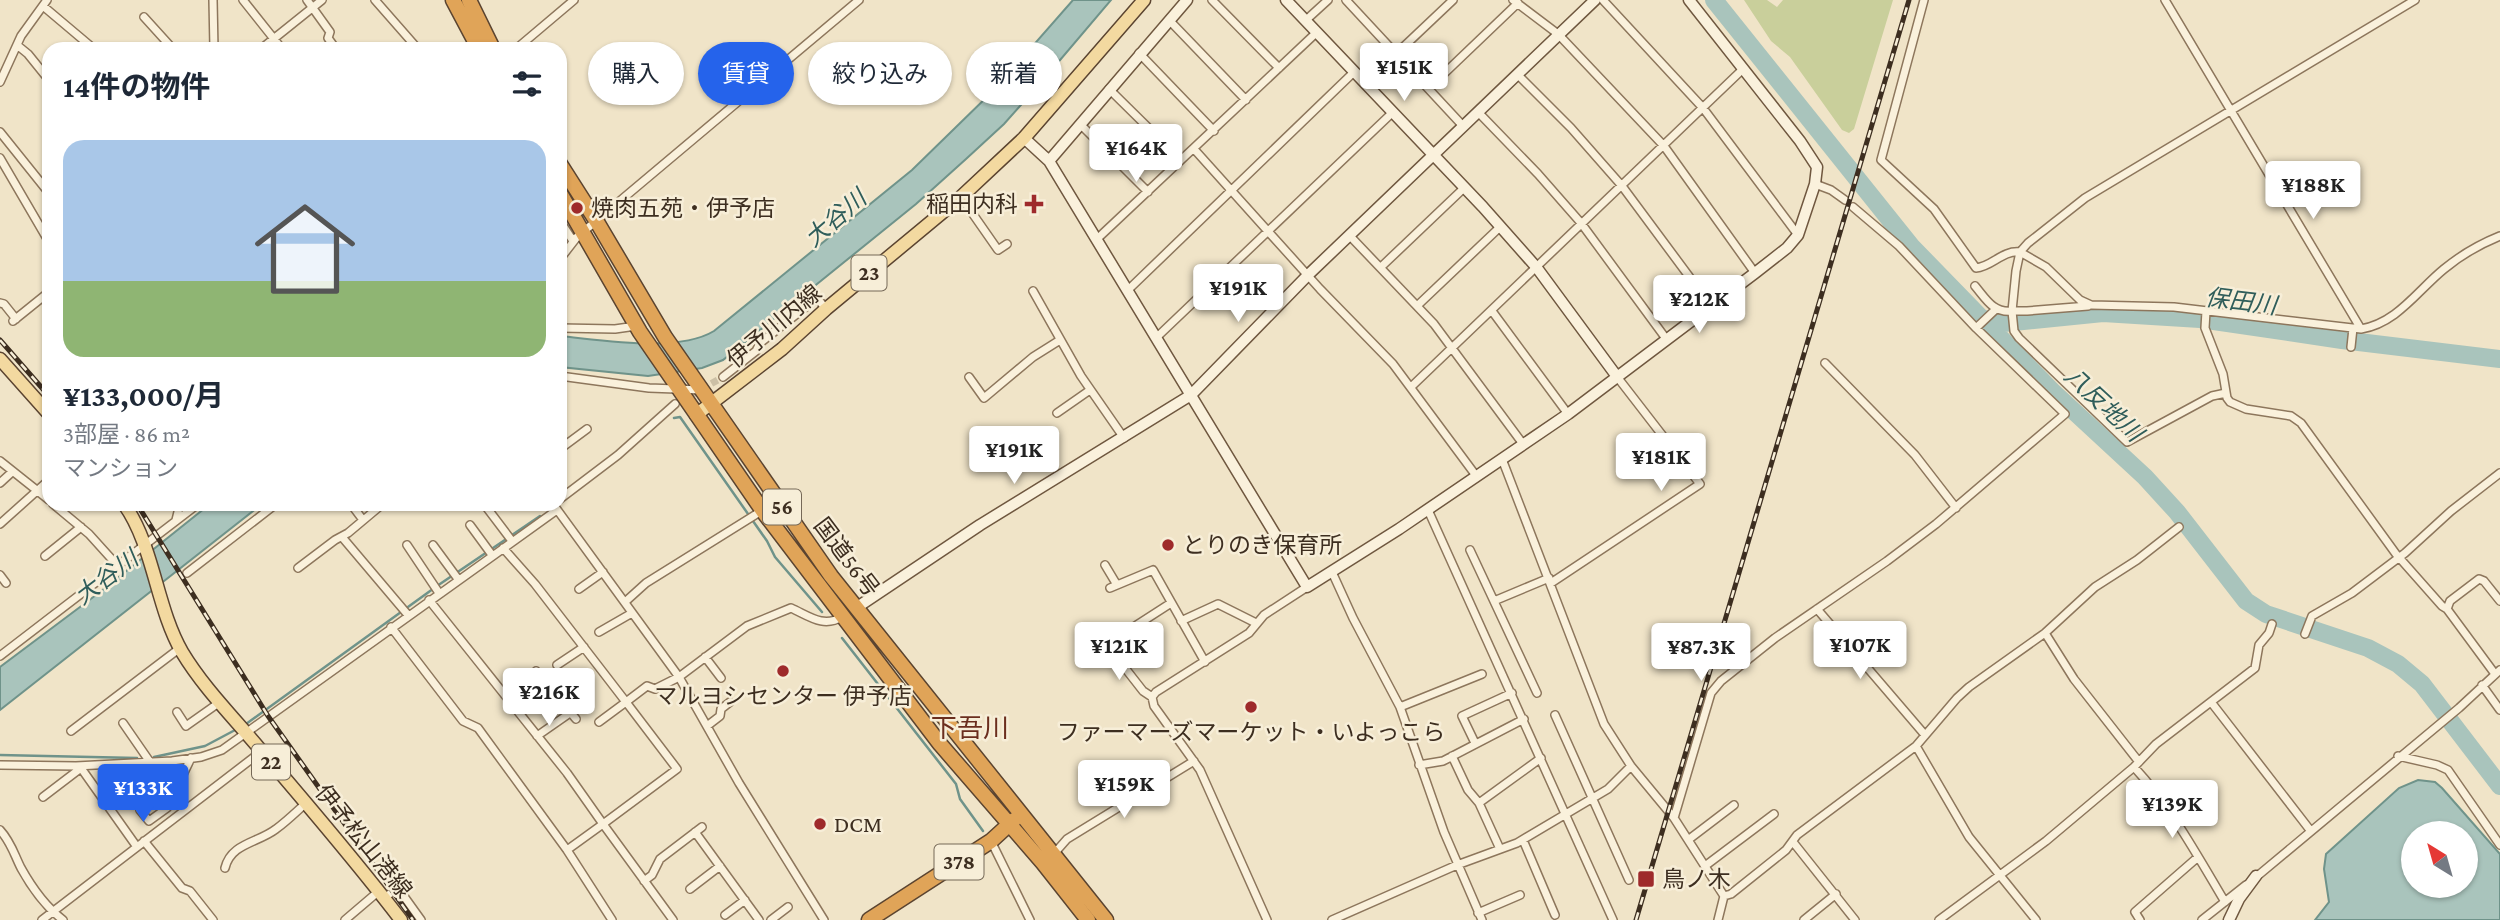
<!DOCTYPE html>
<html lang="ja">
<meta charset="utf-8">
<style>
body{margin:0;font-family:"Crimson Pro","Noto Sans JP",serif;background:#f2f2f3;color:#1f2937;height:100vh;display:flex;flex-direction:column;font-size:26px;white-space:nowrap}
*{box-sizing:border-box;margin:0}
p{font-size:23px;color:#747a83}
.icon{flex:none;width:38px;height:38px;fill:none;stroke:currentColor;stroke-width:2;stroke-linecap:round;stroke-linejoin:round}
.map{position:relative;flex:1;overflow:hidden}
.panel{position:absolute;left:42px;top:42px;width:525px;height:469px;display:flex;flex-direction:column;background:#fff;border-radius:21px;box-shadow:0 2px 5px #0004}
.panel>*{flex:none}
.banner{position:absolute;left:588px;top:42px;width:665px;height:63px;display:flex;gap:14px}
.needle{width:46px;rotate:323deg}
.buttons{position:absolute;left:2401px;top:821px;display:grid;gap:14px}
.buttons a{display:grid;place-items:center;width:77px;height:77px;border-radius:50%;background:#fff;box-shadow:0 2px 5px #0004;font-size:35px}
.price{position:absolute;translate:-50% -60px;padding:0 16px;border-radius:7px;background:#fff;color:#222;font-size:23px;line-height:46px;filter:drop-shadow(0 2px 4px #0008)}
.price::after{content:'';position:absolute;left:50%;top:42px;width:21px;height:16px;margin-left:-10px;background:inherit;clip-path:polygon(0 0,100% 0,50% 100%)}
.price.selected{background:#2563eb;color:#fff}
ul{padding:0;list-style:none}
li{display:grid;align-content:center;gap:14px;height:371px;padding:0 21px}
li+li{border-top:2px solid #e0e1e3}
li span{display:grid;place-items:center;height:217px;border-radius:21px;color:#555}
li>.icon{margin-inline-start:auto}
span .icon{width:126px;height:126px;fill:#fffc;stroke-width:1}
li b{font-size:30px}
h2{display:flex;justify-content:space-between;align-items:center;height:84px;padding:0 21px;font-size:30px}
.tag{padding:0 24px;border-radius:32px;background:#fff;box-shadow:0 2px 5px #0004;font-size:24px;line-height:63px}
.tag.selected{background:#2563eb;color:#fff}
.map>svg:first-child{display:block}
.green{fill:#c9cf9b}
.water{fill:#a9c4bc;stroke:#6f938a;stroke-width:2;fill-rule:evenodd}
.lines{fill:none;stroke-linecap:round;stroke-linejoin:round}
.stream{stroke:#6f938a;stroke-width:2.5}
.river{stroke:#a9c4bc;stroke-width:18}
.street-tunnel{stroke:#ccc0a6;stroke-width:7;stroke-dasharray:7 3.5;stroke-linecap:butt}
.street-casing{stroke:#8d765c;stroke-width:10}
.secondary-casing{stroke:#6f573f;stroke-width:13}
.primary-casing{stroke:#5b4430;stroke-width:15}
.highway-casing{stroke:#5b4430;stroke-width:17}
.street{stroke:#faf1dc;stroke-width:7}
.secondary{stroke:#faf1dc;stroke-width:10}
.primary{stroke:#f3d9a0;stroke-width:12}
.highway{stroke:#e0a458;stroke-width:14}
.rail-casing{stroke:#3d2e20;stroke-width:5}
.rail{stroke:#f7eed8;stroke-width:2.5;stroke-dasharray:8;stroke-linecap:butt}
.poi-dot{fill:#9e2a2b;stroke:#f7eed8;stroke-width:2.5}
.labels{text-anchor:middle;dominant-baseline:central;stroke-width:5;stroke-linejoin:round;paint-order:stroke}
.shield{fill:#f7eed8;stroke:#756857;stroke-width:2}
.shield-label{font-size:21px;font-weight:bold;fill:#3d2e20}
.poi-label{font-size:23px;fill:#3d2e20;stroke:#f7eed8;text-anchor:start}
.street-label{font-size:23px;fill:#3d2e20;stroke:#f7eed8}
.water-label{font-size:24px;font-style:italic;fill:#2f5d5a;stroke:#f7eed8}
.quarter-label{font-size:26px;fill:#6b2e1e;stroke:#f7eed8}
</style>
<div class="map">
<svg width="2500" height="920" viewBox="0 0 2500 920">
<rect width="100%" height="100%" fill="#f0e4c8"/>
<path class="green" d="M1744 0H1767L1777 7 1783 0H1893L1854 129 1849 133 1842 130 1790 57 1771 41Z"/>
<path class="water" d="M1073 0H1111L1038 86 1004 124 966 159 916 204 723 360 702 368 648 376 560 367V336C602 340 678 353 714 331L912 170 995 89Z
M210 504H262L0 710V667L100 592Z
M2418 780 2435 782 2442 788 2500 854V920H2315L2329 902 2324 869 2326 854 2399 788ZM2466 833V886H2413V833Z"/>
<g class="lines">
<path class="stream" d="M674 418 680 417 767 541 775 557 822 612
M842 638 956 784 960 799 983 831
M246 724 437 586 540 516
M0 755 137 758
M154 757 205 746 237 729"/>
<path class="river" d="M1714 0 1911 246 2052 391 2145 477 2177 512 2246 601 2266 614 2368 648 2398 664 2422 684 2500 786
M1980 317 1994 324 2103 313 2200 319 2342 340 2500 359"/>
<path class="street-tunnel" d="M684 399 723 377"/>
<defs>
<path id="street" d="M213 0 214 49
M243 0 282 49
M307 0 330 32 328 38 336 49
M375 0 418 49
M1212 0 1279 68
M1346 0 1463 126
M1513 0 1558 34 1664 146 1755 273
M1603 0 1703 108 1798 235
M1924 0 1881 160 1934 209 1976 268C1992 267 2002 250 2020 252L2016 271 2012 311H2027L2088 306
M2165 0 2361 329C2397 323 2417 291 2444 269 2461 255 2480 244 2500 236
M43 6 94 49
M144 17 173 49
M1169 20 1246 100
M1305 21 1328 0
M17 45 28 54 49 80
M261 49 322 0
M516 49 574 0
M1139 53 1214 131
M1397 53 1453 0
M1518 75 1571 128 1622 186 1711 306
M0 82 21 36 47 0
M1429 88 1518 3
M1109 89 1181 160
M1478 112 1538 174 1581 223 1667 340
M1080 124 1148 192
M0 132 49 193
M1194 149 1320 289 1393 364 1477 477
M0 158 49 242
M1815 184 1831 190 1845 200
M961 197 998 250 1007 244
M560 221 573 241
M1349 235 1434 324 1523 444
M1097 239 1316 33
M560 259 577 237 859 0
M1381 267 1464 188
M1975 286C1986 299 1993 313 2012 311L2014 331 2019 338 2127 442 2212 396 2226 393
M1128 290 1354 72
M1033 291 1081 376 1124 438
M0 303 4 304 16 319
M1418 305 1500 227
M1492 311 1568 414
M2206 311 2205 328 2223 374 2227 398 2230 402 2246 409 2291 416 2301 423 2396 554 2442 606 2447 609
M13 321 49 292
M560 328 615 329 636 326
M1976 328 1996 309
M2361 329 2174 307 2091 305 2080 300 2046 267 2020 252 2028 243 2085 198 2415 0
M1157 337 1392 113
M2351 347 2353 328
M1825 363 1915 455 1956 508
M560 376 649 388 702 390
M723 377 756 351 760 343 817 298 826 309
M969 377 984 398 1033 357 1060 340
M1411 387 1743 69
M1057 413 1090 390
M560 449 587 429
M1502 459 1604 724 1631 766 1674 818 1724 896 1718 920
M0 461 49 500
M0 483 12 472
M560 499 618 455 675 404
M53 504 89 534 117 565
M351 504 363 520
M484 504 512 541
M553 504 679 677 739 783 824 920
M1428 510 1613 920
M176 520 180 504
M0 524 49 480
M470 525 492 555
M342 537 408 615
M407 545 439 593
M433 545 458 579
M503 548 535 584 626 702 599 722
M1470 550 1537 693
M45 556 81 527
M1105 565 1117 585
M298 568 335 540 348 533 379 507
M1332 572 1353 618 1400 707 1444 832 1482 920
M187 573 276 504
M0 575 6 583
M1551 583 1700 484 1618 378
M1110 588 1153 570 1205 662
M579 589 603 572
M429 600 567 773 603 824 567 850
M1494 601 1549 578
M625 602 646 583 763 510
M1817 609 1925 735
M1181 621 1218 604 1256 623
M391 627 463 721 478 728 567 850 612 920
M599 632 632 613
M2045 633 2074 679 2139 762
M2305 634 2312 616 2352 593 2405 553 2451 511 2500 473
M1107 645 1143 691 1152 697
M1095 652 1171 603
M0 656 198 504
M705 657 721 678
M557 665 584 647
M536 671 576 719
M2495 674 2447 609 2450 601 2479 579 2484 581 2500 601
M2482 685 2500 710
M2211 702 2310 830
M1400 707 1482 674
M177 712 186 726 220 702
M1555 715 1629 880
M123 723 150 762
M707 726 720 716 721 709 730 702
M71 731 180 648
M537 736 570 713
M1475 743 1462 716 1512 693
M1916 746 1969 837 2036 920
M1452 756 1468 790 1479 803 1500 849
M2398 756 2437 765 2448 770 2500 845
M0 765 76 766 172 761 201 757 222 750 557 510
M1419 765 1443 761 1524 719
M2134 767C2171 807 2197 855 2225 902
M81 768 137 847
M43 797 81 768V766
M1479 803 1541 758
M140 810 149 821 167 808 191 758
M1674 818 1711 693 1721 681 1775 638 1887 561 1936 524 2065 414 1976 328 1899 246 1853 207
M0 830C11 842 14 854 21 868 31 886 46 907 63 920
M695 832 759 920
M1523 840 1555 915
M1688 840 1734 805
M144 841 182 888 190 891 213 920
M991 841 1030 920
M1793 842 1855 920
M1052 856 1067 839 1194 761
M1705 866 1774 814
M225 868C231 843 258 843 276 829 287 821 296 812 306 803
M2255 878 2459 708 2500 670
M644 881 652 875 660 859 702 827
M690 889 720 866
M1724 896 1731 894 1786 850 1797 835 1916 746 1957 698 1969 687 2045 633 2095 587 2137 560 2179 527
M384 898 398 888 421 920
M1478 913 1520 895
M725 915 745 900
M42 920 262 751
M345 920 379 891
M673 920 603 824 677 769 626 702 647 686 655 689 679 677 747 626 791 608C809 616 823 628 842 617
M771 920 788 907
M1267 920 1200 770 1154 706 1152 697 1156 692 1249 633 1264 615 1307 587
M1332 920 1457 865 1517 843 1608 789 1631 766
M1804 920 1836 894
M1939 920 2046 841 2134 767 2156 744 2255 668 2259 645 2269 633 2272 624
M2140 920 2135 912 2198 857
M2202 920 2246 885"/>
<path id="secondary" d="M1286 0 1483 207 1537 268 1618 378
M1024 138 1049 161 1307 587 1399 529 1568 414 1755 273 1787 248 1798 235 1815 184 1817 167 1800 141 1689 0
M1049 161 1187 0
M856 608 980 525 1191 395 1309 274 1595 0
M2229 920 2239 899 2256 876"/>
<path id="primary" d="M0 359 49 414
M696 415 782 349 826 309 961 197 1024 138 1144 0
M124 504C154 546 156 607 182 652 203 687 233 717 259 748 307 804 356 861 401 920"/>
<path id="highway" d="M453 0 479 49
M469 0 493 49
M560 164 597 222 665 337 831 576 1106 920
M560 193 640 332 765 514 940 744 1043 863 1088 920
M869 920 991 841 1014 820"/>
</defs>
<use href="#street" class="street-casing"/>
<use href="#secondary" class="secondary-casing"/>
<use href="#primary" class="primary-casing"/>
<use href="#highway" class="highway-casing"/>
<use href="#street" class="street"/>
<use href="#secondary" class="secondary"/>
<use href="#primary" class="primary"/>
<use href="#highway" class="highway"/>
<defs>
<path id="rail" d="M0 340 49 396
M137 504 268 716 413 920
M1636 920 1909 0"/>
</defs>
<use href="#rail" class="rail-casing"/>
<use href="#rail" class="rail"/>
</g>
<g class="poi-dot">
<path d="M1030.5 193.5h7v7h7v7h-7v7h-7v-7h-7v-7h7z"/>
<circle cx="577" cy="208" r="7"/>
<circle cx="1168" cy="545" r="7"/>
<circle cx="783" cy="671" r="7"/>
<circle cx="1251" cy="707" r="7"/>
<circle cx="820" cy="824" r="7"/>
<rect x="1637" y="870" width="18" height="18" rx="3.5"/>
</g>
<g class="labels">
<g class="shield">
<rect x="851.5" y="255.5" width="35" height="35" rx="5"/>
<rect x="763" y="489.5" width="38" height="35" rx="5"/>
<rect x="252" y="744.5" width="38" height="35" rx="5"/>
<rect x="934.5" y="844.5" width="49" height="35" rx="5"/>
</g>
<g class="shield-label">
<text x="869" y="273">23</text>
<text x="782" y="507">56</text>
<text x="271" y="762">22</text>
<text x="959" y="862">378</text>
</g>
<g class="poi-label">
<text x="1018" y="204" text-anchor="end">稲田内科</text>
<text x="591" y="208">焼肉五苑・伊予店</text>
<text x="1182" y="545">とりのき保育所</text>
<text x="783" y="696" text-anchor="middle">マルヨシセンター 伊予店</text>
<text x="1251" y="732" text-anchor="middle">ファーマーズマーケット・いよっこら</text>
<text x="834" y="824">DCM</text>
<text x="1662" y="879">鳥ノ木</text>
</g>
<g class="street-label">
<text transform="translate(774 326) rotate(-40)">伊予川内線</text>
<text transform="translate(847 557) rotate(53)">国道56号</text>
<text transform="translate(364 841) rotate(51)">伊予松山港線</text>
</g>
<g class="water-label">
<text transform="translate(835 218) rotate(-41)">大谷川</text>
<text transform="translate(2241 301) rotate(7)">保田川</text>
<text transform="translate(2104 404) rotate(43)">八反地川</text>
<text transform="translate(106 577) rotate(-37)">大谷川</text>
</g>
<g class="quarter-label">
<text x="970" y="728">下吾川</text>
</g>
</g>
</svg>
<div class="buttons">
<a><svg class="needle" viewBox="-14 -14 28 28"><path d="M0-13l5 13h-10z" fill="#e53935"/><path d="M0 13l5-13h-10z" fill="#747a83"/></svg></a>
</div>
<b class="price" style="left:1404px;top:103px">¥151K</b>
<b class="price" style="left:1136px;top:184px">¥164K</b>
<b class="price" style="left:2313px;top:221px">¥188K</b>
<b class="price" style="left:1238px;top:324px">¥191K</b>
<b class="price" style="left:1699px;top:335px">¥212K</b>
<b class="price" style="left:1014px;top:486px">¥191K</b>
<b class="price" style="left:1661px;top:493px">¥181K</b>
<b class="price" style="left:1860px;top:681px">¥107K</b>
<b class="price" style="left:1119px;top:682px">¥121K</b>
<b class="price" style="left:1701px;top:683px">¥87.3K</b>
<b class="price" style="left:549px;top:728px">¥216K</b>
<b class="price" style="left:1124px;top:820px">¥159K</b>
<b class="price selected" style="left:143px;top:824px">¥133K</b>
<b class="price" style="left:2172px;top:840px">¥139K</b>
<div class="banner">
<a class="tag">購入</a>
<a class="tag selected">賃貸</a>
<a class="tag">絞り込み</a>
<a class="tag">新着</a>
</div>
<section class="panel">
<h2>14件の物件<svg class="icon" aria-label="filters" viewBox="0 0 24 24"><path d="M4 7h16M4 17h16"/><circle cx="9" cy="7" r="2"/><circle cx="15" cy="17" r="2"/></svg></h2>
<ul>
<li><span style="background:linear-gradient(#a9c7e8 65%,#8fb573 0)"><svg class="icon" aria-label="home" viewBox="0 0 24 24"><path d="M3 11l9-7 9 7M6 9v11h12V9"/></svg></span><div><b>¥133,000/月</b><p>3部屋 · 86 m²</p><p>マンション</p></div></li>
</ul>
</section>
</div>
